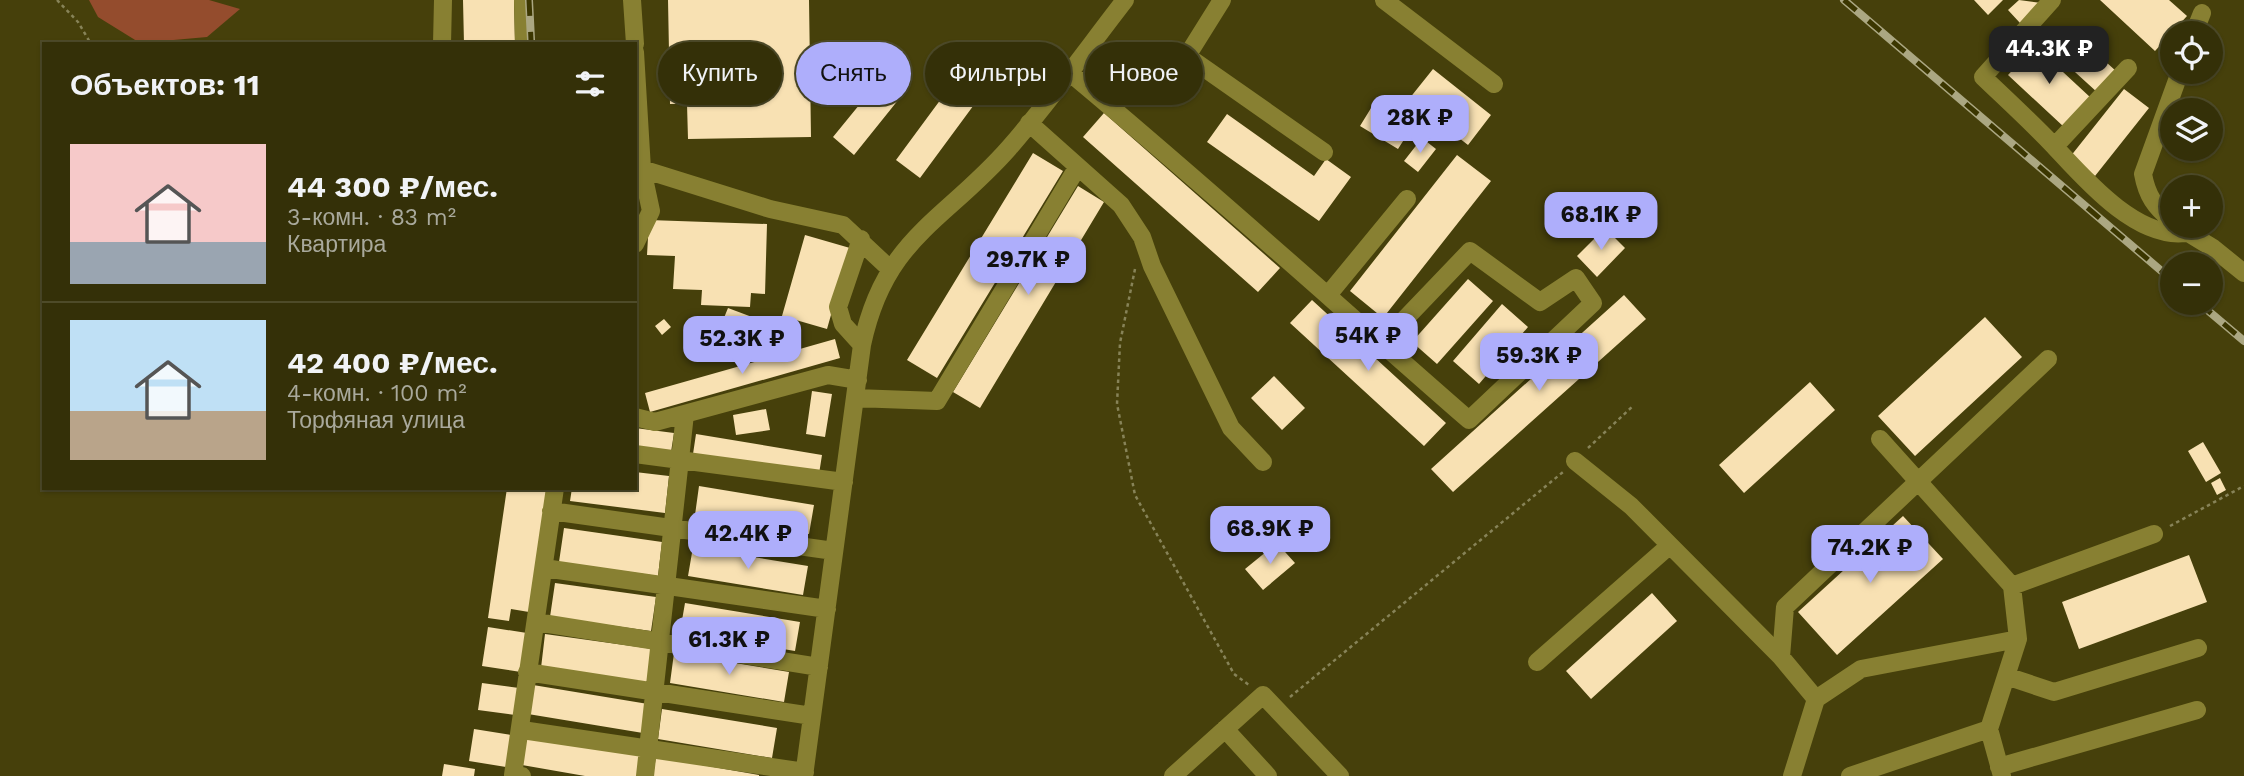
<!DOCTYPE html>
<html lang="ru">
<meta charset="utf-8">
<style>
body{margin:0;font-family:"Work Sans",sans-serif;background:#3f3c16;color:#f1f3f6;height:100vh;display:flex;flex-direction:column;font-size:26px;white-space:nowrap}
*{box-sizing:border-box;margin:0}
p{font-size:23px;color:#a9a99c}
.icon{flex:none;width:38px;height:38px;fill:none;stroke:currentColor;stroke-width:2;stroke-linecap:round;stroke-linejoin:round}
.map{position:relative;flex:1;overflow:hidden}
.details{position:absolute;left:42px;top:42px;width:595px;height:448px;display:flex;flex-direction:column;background:#343008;border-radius:0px;box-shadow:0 2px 5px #0004,0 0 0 2px #4e4b29}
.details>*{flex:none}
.banner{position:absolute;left:658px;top:42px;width:665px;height:63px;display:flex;gap:14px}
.buttons{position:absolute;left:2160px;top:21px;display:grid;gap:14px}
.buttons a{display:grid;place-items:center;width:63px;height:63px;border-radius:50%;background:#343008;box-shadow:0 2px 5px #0004,0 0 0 2px #4e4b29;font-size:35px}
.price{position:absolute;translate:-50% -60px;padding:0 16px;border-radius:14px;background:#aeaefb;color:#111;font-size:23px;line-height:46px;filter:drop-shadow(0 2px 4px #0008)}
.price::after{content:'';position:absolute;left:50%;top:42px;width:21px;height:16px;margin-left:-10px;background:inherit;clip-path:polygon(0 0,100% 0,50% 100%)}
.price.on{background:#222;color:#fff}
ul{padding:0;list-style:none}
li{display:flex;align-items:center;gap:21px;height:175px;padding:0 28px}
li+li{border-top:2px solid #4e4b29}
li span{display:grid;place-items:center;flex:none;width:196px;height:140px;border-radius:0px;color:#555}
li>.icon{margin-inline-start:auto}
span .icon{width:84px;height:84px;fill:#fffc;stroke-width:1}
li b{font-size:30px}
h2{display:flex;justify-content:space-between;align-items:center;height:84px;padding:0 28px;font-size:30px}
.pill{padding:0 24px;border-radius:32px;background:#343008;box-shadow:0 2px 5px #0004,0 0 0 2px #4e4b29;font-size:24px;line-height:63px}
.pill.on{background:#aeaefb;color:#111}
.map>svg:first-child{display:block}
.green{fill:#944c2d}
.building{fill:#f8e1b3}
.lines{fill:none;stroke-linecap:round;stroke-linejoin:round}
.path{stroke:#878358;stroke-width:2.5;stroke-dasharray:3.5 3.5;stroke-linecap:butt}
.minor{stroke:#888032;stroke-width:18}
.rail-casing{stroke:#aba782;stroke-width:8}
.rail{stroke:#3b3600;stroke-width:5;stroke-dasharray:16;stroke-linecap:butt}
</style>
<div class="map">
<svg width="2244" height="776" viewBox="0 0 2244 776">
<rect width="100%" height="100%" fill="#46400b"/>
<path class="green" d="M89 0H209L240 9 207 37 140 43 98 17Z"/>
<path class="building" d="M463 0H514L515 44H464Z
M668 0H809L811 137 688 139 687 104H670Z
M1974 0H2003L1988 15Z
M2019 0 2041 3 2020 23 2008 10Z
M2100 0H2169L2187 16 2155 51Z
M2072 31 2117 72 2098 93 2053 52Z
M2035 46 2091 98 2064 127 2008 75Z
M1433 69 1491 115 1468 145 1409 99Z
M882 77 903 94 854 155 833 137Z
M955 80 979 98 920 178 896 160Z
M2124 89 2149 108 2095 176 2070 157Z
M1376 100 1414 124 1398 149 1360 126Z
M1104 113 1280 268 1258 292 1083 137Z
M1227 114 1314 176 1326 159 1351 177 1319 221 1207 142Z
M1422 138 1436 149 1418 172 1404 161Z
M1033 153 1063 171 937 378 907 360Z
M1457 155 1491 181 1383 318 1350 291Z
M1078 186 1104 202 980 408 953 392Z
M649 220 767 224 765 294 751 293 750 307 701 305 702 290 673 289 675 256 647 255Z
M1605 228 1625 248 1597 277 1577 256Z
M805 235 850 248 827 329 782 316Z
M1468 279 1493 301 1437 364 1412 342Z
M1624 295 1646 319 1453 492 1431 469Z
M1312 300 1446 423 1424 446 1290 323Z
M1502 304 1528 327 1479 384 1453 361Z
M728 308 752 317 741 345 717 335Z
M1985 317 2022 357 1915 456 1878 416Z
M664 319 671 327 662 335 655 326Z
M835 339 840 358 650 412 645 393Z
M1274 376 1305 408 1282 430 1251 398Z
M1810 382 1835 410 1744 493 1719 465Z
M812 391 832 394 825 437 806 434Z
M766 409 770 430 736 435 733 415Z
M635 428 674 433 671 452 635 447Z
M696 434 822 455 819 474 693 454Z
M2203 442 2221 473 2206 482 2188 451Z
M635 472 669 476 665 513 570 501 572 488H635Z
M2220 478 2226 490 2217 495 2211 483Z
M699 486 814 505 809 534 695 515Z
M507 488H548L529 612 511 609 509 621 488 618Z
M1903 516 1943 559 1837 655 1798 612Z
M564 528 662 542 658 576 559 562Z
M1277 543 1295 563 1263 590 1245 569Z
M693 547 808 566 803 595 688 576Z
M2189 555 2207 602 2079 649 2062 602Z
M555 583 656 597 651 631 550 617Z
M1652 593 1677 621 1591 699 1566 671Z
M685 603 800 622 795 651 680 632Z
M488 627 527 633 521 672 482 666Z
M545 634 653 649 648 683 541 668Z
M674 653 789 672 784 702 670 683Z
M482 683 519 688 515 715 478 710Z
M533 685 648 704 643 733 528 714Z
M662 709 777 728 772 758 658 739Z
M474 729 511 735 506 767 469 761Z
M527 736 641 755 638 776H585L522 765Z
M656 757 759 775V776H653Z
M444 764 475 769 474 776H442Z"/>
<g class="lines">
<path class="path" d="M57 0 78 22 91 44
M1135 269 1120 343 1117 404 1135 495 1234 674 1249 685
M1588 448 1634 405
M2170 526 2244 486
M1290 697 1563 472"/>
<path class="minor" d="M523 0 524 44
M632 0 635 44
M1222 0 1187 56 1324 152
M1384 0 1494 84
M2052 0 1983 77C2006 99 2030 121 2052 144 2083 177 2135 239 2185 233
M2194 33 2202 13
M442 44 443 0
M635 52 642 169 770 209 843 225 890 269
M1069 72C1205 185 1336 304 1469 420L1593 303 1576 278 1540 302 1470 251 1382 343
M1029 123 1121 205 1142 237 1152 266 1231 428 1263 462
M2055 146 2128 68
M2172 221C2155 207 2147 196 2143 174L2180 72
M2177 226 2213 248 2244 273
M861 239 838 307 843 324 862 345
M635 244 651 211 642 169 636 165
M1328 295 1407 199
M855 398 937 401 1077 168
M635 417 655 422 828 375 858 380
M1880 439 2012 586 2154 534
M635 454 844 482
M1575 461 1631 506 1781 657
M551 511 834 551
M544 568 827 609
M536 622 819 667
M1537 662 1669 546
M527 672 812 716
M2006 676 2054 692 2198 648
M1816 699 1781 657 1785 607 2048 359
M1225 729 1268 776
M522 730 805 772
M1999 767 2197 710
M522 776 513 775 555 488
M645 776 685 414
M804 776 862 345C885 237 944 222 1009 148 1050 101 1087 49 1125 0
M1173 776 1263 695 1340 776
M1792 776 1816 699 1861 669 2018 639
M1850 776 1989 729
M2002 776 1989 729 2018 639 2012 586"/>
<defs>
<path id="rail" d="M529 0 531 40
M1844 0 2172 280
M2199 303 2244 341"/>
</defs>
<use href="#rail" class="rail-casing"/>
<use href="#rail" class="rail"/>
</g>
</svg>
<div class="buttons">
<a><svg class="icon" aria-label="locate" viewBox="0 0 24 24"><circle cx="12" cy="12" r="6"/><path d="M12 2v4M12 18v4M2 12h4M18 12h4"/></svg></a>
<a><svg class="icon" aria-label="layers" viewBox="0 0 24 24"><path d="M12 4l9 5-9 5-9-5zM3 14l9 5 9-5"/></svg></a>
<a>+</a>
<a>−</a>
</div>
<b class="price on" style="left:2049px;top:86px">44.3K ₽</b>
<b class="price" style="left:1420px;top:155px">28K ₽</b>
<b class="price" style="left:1601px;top:252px">68.1K ₽</b>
<b class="price" style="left:1028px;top:297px">29.7K ₽</b>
<b class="price" style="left:1368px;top:373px">54K ₽</b>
<b class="price" style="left:742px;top:376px">52.3K ₽</b>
<b class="price" style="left:1539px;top:393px">59.3K ₽</b>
<b class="price" style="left:1270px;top:566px">68.9K ₽</b>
<b class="price" style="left:748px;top:571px">42.4K ₽</b>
<b class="price" style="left:1870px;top:585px">74.2K ₽</b>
<b class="price" style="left:729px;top:677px">61.3K ₽</b>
<div class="banner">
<a class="pill">Купить</a>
<a class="pill on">Снять</a>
<a class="pill">Фильтры</a>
<a class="pill">Новое</a>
</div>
<section class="details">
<h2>Объектов: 11<svg class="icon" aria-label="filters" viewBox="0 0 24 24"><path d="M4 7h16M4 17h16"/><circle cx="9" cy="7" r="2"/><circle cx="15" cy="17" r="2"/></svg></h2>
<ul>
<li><span style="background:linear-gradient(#f6c9c9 70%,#9aa5b1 0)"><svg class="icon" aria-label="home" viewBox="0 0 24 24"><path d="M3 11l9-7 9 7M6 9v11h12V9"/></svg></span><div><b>44 300 ₽/мес.</b><p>3-комн. · 83 m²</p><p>Квартира</p></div></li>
<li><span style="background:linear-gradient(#bfe0f5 65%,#b9a48a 0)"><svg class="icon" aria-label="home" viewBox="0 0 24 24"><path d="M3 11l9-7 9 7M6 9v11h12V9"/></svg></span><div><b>42 400 ₽/мес.</b><p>4-комн. · 100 m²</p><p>Торфяная улица</p></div></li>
</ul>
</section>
</div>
